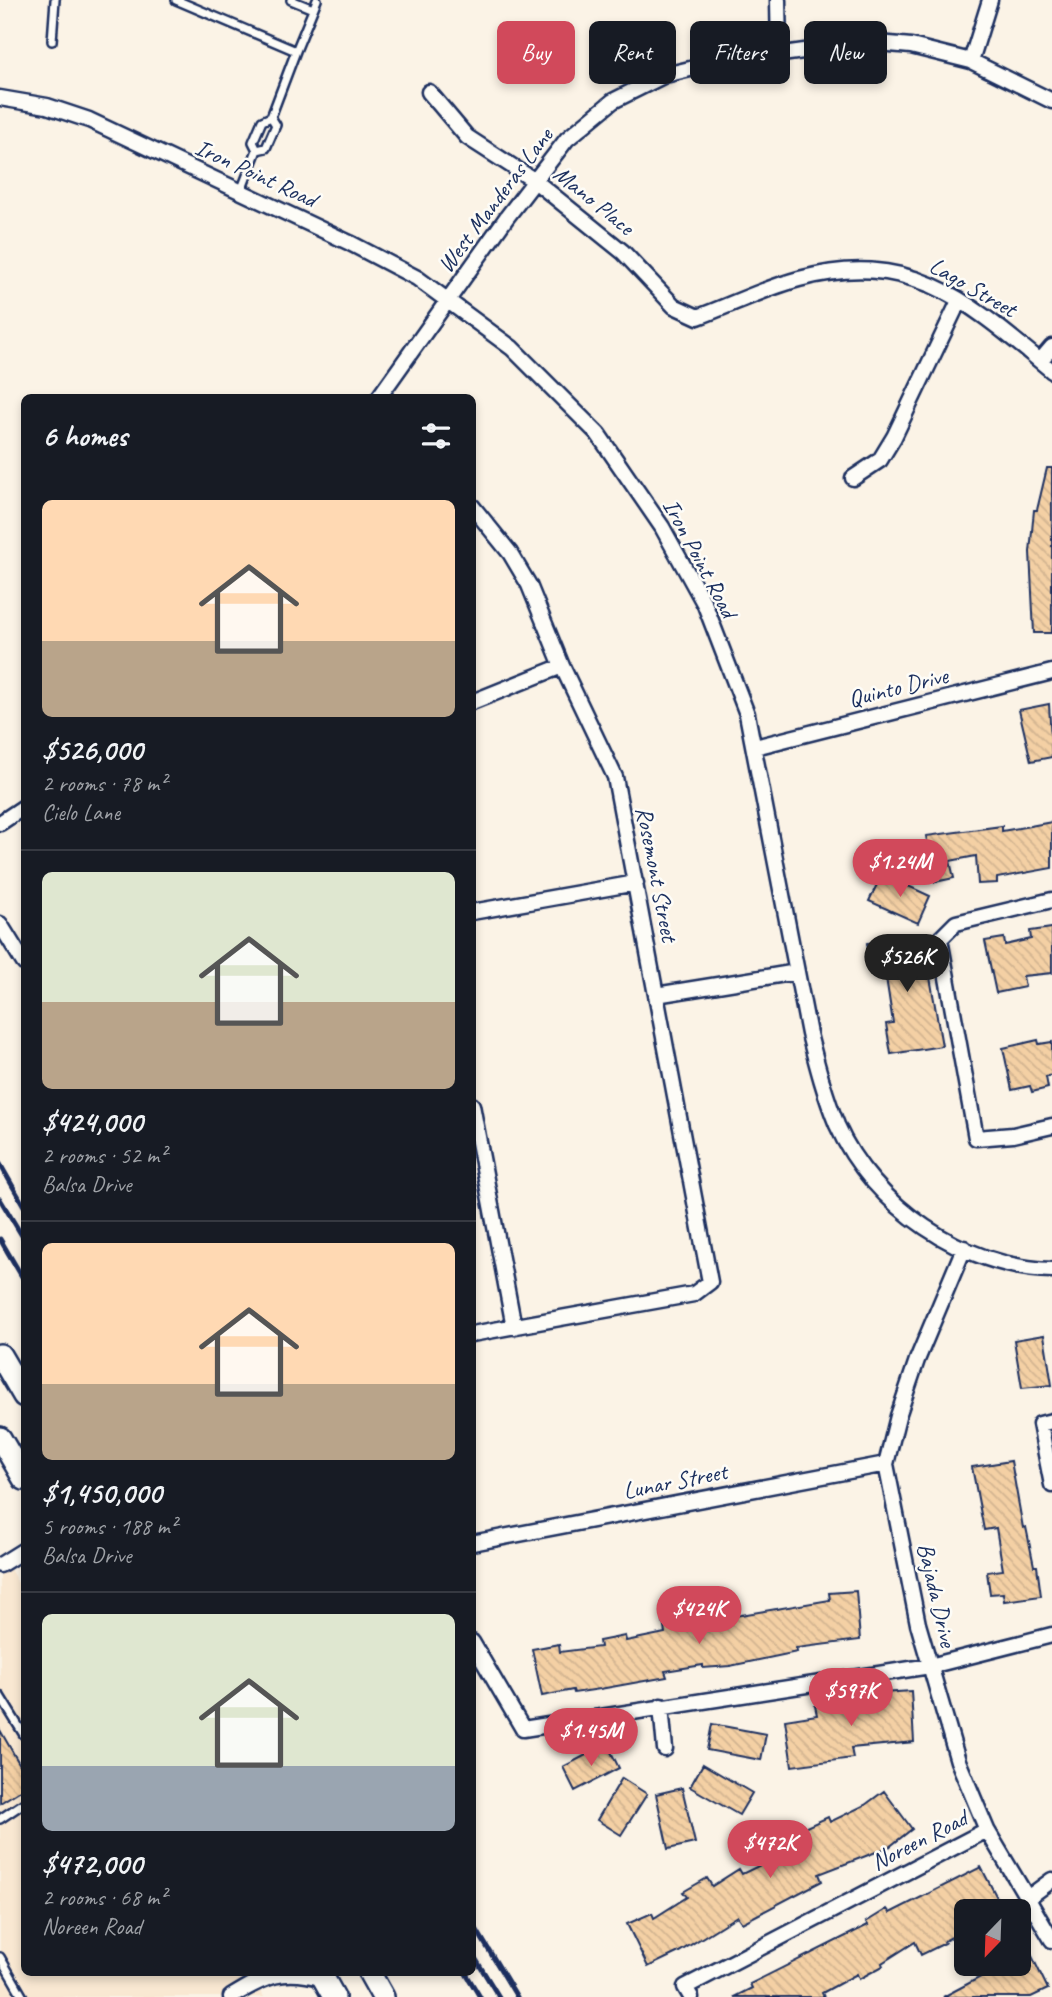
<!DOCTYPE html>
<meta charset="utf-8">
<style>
body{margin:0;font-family:Caveat,sans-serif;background:#20242c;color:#f1f3f6;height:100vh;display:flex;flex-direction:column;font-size:26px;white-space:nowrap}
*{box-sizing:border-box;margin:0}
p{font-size:23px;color:#9ea1a6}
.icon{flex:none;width:38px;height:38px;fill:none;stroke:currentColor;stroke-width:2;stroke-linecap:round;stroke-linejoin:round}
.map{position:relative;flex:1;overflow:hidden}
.sheet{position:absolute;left:21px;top:394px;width:455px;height:1582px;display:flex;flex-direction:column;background:#171b24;border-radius:10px;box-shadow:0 4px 10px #0003}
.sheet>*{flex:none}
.banner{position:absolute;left:497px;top:21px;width:450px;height:63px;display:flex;gap:14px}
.needle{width:46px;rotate:203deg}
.buttons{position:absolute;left:954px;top:1899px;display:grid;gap:14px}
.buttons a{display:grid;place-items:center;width:77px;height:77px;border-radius:10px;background:#171b24;box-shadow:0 4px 10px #0003;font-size:35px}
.price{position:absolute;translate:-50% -60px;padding:0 16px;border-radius:24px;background:#d1495b;color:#fff;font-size:23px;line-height:46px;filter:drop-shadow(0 2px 4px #0008)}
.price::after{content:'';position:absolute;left:50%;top:42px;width:21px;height:16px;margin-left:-10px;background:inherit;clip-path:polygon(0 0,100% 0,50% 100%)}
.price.selected{background:#222;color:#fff}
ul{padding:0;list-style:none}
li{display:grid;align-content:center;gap:14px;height:371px;padding:0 21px}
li+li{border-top:2px solid #363941}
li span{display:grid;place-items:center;height:217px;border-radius:10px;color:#555}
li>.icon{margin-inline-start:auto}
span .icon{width:126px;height:126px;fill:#fffc;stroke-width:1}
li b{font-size:30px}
h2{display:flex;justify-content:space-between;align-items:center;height:84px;padding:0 21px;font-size:30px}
.pill{padding:0 24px;border-radius:10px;background:#171b24;box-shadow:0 4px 10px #0003;font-size:24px;line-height:63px}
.pill.selected{background:#d1495b;color:#fff}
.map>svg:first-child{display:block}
.built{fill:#f9e8d2}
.building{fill:url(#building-back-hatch);stroke:#1b2f5e;stroke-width:2}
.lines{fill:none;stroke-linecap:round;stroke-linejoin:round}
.service-casing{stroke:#1b2f5e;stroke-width:12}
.minor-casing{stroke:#1b2f5e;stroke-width:19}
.secondary-casing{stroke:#1b2f5e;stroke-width:26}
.service{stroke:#fdfcf7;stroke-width:7}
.minor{stroke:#fdfcf7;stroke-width:14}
.secondary{stroke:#fdfcf7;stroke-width:21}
.rail{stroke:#1b2f5e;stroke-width:5}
.labels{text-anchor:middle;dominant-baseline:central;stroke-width:5;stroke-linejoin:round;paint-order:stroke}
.street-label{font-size:24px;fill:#1b2f5e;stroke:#fdfcf7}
</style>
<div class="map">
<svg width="1052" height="1997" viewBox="0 0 1052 1997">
<defs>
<pattern id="building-back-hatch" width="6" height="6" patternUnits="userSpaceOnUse" patternTransform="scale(1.75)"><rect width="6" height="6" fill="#f4d0a4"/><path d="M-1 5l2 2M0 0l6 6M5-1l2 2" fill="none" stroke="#d1b390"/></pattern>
</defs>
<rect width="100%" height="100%" fill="#fbf3e6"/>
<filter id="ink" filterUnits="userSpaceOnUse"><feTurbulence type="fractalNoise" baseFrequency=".0143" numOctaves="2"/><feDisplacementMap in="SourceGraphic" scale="14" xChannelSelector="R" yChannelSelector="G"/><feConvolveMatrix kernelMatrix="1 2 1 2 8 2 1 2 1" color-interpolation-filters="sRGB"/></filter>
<g filter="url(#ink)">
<path class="built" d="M0 1552 24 1593V1972H250L264 1997H0Z"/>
<path class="building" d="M1047 468H1052V633H1034L1030 552 1034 510H1037Z
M1049 704 1052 757 1031 761 1019 710Z
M1052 822V868L997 878V883L978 884 976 856 950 861 954 878 935 882 926 836 1002 826V831Z
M882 874 930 896 918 923 869 901Z
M1052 928V973L1023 976 1025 987 996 993 985 941 1004 938 1005 945 1031 939 1030 931Z
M920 936 926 977H930L942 1046 891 1054 886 1024 893 1023 885 971 871 973 867 943Z
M1038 1040 1039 1044 1052 1042V1075L1046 1077 1048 1088 1032 1092 1030 1086 1012 1090 1003 1048Z
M1044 1335 1052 1385 1022 1388 1014 1340Z
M1011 1461 1023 1528 1026 1527 1034 1566H1037L1041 1596 1004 1601 1003 1593 990 1594 987 1572 1003 1570 996 1528 984 1530 972 1467Z
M856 1591 860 1640 796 1648 797 1652 730 1666 703 1668V1665L665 1671 667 1677 600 1689 574 1693 573 1690 542 1696 532 1649 559 1644 560 1652 600 1647 599 1641 625 1636 626 1641 665 1633 663 1621 690 1617 692 1627 731 1624 729 1617 830 1600 829 1593Z
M911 1691 914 1742 851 1748 853 1758 792 1766 785 1720 817 1715 815 1706 883 1697V1693Z
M712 1724 766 1734 761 1760 707 1750Z
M0 1730 24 1772V1788L0 1803Z
M607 1744 619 1768 575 1791 563 1767Z
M703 1764 752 1793 739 1815 690 1787Z
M622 1778 647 1794 621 1835 597 1820Z
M682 1788 695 1843 668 1849 656 1794Z
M884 1791 912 1829 889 1847 819 1874 822 1881 742 1923 737 1916 679 1952 648 1967 627 1924 652 1913 654 1918 687 1897 683 1892 707 1878 712 1886 739 1869 742 1874 779 1856 809 1840 804 1828 828 1817 830 1822 865 1805Z
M981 1867 1004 1911H966V1930L944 1941 945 1943 921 1955 915 1942 882 1963 883 1966 859 1979 857 1974 822 1993 824 1997H734L752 1988 750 1984 868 1925 866 1922 887 1909 890 1913Z
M1028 1948 1048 1989 1031 1997H943L1005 1964H1018V1953Z"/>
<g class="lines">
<defs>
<path id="service" d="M176 0 296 51 317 0
M291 0 313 9
M52 41 55 0
M257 150 266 148 276 125 271 117
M241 191 257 150 253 142 262 121 271 117 296 51
M0 1696 24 1735
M0 1819 24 1803
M0 1957 23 1997"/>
<path id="minor" d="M778 0 779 54
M971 61 990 0
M429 92 467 137 535 181 623 252 674 306 698 317C731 305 765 288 799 279 912 248 970 303 1052 371
M0 98 47 106 89 120 350 243 417 278 512 348 598 434 662 527 705 605 747 714 809 1034C817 1065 825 1096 837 1125 873 1206 964 1268 1052 1270
M1040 361 1052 347
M379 397 507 217 567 139 613 101 665 75 711 64 868 42 911 46 971 61 1052 101
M853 478 880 460 894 437 959 301
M472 506 510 553 529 585 562 666 615 777 710 1282 694 1294 472 1334
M472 702 562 666
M755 747 1052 672
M0 823 24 807
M1052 900 956 923 940 939 976 1138 1013 1135 1052 1126
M472 912 636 883
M0 924 24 963
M656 995 797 972
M472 1105 514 1327
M964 1248 917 1360 898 1416 886 1464 918 1624 958 1761 987 1830 1052 1940
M1052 1421 1040 1424 1052 1485
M472 1543 886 1464
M0 1565 24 1550
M472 1642 523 1729 930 1666 1052 1635
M661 1706 665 1749
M1029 1897 1052 1880
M231 1997C265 1976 283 1967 324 1979
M691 1997 685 1987 987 1830"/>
<path id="secondary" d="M0 1355 24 1396
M0 1438 24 1479
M320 1972 334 1997
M369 1972 383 1997"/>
</defs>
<use href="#service" class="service-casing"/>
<use href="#minor" class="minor-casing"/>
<use href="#secondary" class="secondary-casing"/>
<use href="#service" class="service"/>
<use href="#minor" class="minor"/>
<use href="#secondary" class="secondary"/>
<path class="rail" d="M0 1164 24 1206
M0 1199 24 1239
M0 1239 24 1280
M472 1922 517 1997
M472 1953 499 1997
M465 1972 480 1997"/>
</g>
</g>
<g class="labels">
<g class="street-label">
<text transform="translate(256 173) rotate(25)">Iron Point Road</text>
<text transform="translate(495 200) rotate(-53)">West Manderas Lane</text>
<text transform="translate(594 200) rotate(39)">Mano Place</text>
<text transform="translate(973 287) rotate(30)">Lago Street</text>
<text transform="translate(700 558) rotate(62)">Iron Point Road</text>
<text transform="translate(898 687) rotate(-14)">Quinto Drive</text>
<text transform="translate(657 874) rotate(79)">Rosemont Street</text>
<text transform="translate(675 1481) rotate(-11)">Lunar Street</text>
<text transform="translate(937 1595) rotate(77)">Bajada Drive</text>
<text transform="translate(919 1840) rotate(-27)">Noreen Road</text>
</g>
</g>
</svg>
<div class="buttons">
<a><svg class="needle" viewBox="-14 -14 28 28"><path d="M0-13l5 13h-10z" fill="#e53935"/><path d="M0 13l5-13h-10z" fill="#9ea1a6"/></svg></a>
</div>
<b class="price" style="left:900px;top:899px">$1.24M</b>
<b class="price selected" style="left:907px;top:994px">$526K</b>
<b class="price" style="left:699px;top:1646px">$424K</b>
<b class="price" style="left:851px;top:1728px">$597K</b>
<b class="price" style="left:591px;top:1768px">$1.45M</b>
<b class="price" style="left:770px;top:1880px">$472K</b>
<div class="banner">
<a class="pill selected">Buy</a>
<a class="pill">Rent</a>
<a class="pill">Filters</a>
<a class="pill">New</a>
</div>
<section class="sheet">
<h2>6 homes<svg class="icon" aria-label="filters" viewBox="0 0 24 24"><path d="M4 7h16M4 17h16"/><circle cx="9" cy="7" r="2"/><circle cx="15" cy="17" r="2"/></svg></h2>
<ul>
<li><span style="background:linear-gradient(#ffd9b3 65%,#b9a48a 0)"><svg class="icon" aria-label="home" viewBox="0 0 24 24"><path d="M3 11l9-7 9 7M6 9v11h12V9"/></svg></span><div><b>$526,000</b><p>2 rooms · 78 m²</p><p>Cielo Lane</p></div></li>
<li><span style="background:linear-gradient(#dfe7d0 60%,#b9a48a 0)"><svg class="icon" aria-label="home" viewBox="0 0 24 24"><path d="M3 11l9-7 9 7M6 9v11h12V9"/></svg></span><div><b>$424,000</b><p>2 rooms · 52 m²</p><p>Balsa Drive</p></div></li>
<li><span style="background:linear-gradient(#ffd9b3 65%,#b9a48a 0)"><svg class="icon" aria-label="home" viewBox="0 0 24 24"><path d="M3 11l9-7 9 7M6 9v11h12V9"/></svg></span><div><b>$1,450,000</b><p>5 rooms · 188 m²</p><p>Balsa Drive</p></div></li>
<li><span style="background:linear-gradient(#dfe7d0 70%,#9aa5b1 0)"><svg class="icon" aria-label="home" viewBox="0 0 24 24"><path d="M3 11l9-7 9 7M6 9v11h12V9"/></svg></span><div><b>$472,000</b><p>2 rooms · 68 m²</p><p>Noreen Road</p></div></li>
</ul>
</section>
</div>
